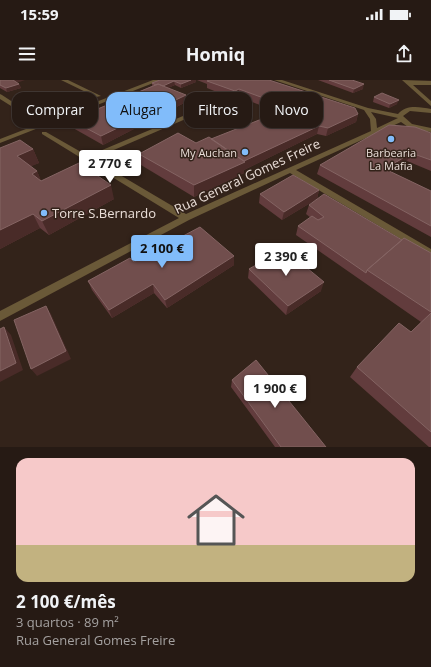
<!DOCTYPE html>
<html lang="pt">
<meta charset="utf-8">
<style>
body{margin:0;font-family:"Open Sans",sans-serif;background:#2e231d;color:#f1f3f6;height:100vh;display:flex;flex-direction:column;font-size:15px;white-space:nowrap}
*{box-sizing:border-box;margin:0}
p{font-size:13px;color:#a4a1a0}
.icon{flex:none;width:22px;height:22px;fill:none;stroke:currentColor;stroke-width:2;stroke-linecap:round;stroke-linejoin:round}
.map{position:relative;height:367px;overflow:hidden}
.panel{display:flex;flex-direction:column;background:#261a14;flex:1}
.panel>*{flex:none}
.guide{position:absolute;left:12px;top:12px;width:407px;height:36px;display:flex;gap:8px}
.price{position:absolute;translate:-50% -34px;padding:0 9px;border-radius:4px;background:#fff;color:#222;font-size:13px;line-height:26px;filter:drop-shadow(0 1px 2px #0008)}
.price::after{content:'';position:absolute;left:50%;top:24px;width:12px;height:9px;margin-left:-6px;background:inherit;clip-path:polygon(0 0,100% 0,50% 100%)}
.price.selected{background:#81bcfa;color:#111}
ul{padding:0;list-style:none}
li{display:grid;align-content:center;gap:8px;height:212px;padding:0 16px}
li+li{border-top:1px solid #423834}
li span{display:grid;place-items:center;height:124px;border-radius:12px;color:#555}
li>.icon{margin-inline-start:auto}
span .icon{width:72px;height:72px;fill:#fffc;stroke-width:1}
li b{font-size:17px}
.tag{padding:0 14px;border-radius:12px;background:#261a14;box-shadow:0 1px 3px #0004,0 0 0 1px #423834;font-size:14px;line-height:36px}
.tag.selected{background:#81bcfa;color:#111}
.status{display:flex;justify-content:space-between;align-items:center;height:28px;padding:0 20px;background:#261a14;direction:ltr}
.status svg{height:11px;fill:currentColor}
header{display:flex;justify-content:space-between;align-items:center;height:52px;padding:0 16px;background:#261a14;font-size:18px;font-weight:700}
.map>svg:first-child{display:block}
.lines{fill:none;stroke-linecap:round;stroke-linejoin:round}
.minor{fill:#6a5938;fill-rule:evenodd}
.wall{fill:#623c3d}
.shaded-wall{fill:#492b28}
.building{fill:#714e4d;stroke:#846463}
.poi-dot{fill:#81bcfa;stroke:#33231a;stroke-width:1.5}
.labels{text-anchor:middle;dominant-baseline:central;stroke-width:3;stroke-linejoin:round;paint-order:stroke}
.far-poi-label{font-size:11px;fill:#eaded8;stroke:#33231a;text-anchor:end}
.street-label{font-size:13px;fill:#eaded8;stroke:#33231a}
.poi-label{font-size:13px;fill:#eaded8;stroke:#33231a;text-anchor:start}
</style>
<div class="status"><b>15:59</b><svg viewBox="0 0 49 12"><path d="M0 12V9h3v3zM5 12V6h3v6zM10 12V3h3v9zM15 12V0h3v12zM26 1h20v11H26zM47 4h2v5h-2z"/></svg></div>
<header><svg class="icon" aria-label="menu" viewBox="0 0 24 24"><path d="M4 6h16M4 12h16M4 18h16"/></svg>Homiq<svg class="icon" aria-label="share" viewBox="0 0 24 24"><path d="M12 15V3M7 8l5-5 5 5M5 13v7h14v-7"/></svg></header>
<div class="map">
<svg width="431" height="367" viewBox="0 0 431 367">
<rect width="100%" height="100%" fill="#33231a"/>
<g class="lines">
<path class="minor" d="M61 0H68L101 16 96 17Z
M153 0H161L0 63V59Z
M274 0H282L368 28 398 34C406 24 420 27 431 29V33L410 31 403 36 412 44 431 48V52L411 49 401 42 296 90 431 169V177L290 93 189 140 0 241V231L179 138 42 54V52H46L88 76 221 20H225V22L93 79 186 134 371 51 370 39 364 30ZM371 32 398 38 377 48 376 39Z
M402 0 431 1V5H413L431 21V26Z
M0 14 2 15 40 40 35 41 0 19Z"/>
</g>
<path class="wall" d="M0 0 19 4 21 8 7 12 0 8Z
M160 0 196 2 181 8 175 5 168 8 186 22 103 65 73 48 71 40 152 6V3Z
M197 0H269L358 34 356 42 326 56 317 54 244 90V93L194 117 141 85 139 74 196 63 211 59 291 40 294 38 239 17 234 19 207 8V4Z
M318 0H352L363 9 353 13Z
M374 17 397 24 389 28 373 22Z
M431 53V91L407 81 390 92 431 111V157L317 94 320 85Z
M0 68 33 69 39 83 30 86 37 91 41 101 114 119 49 155 40 148 0 169Z
M319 110 317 119 282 140 259 123 260 114Z
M309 125 402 160 431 173V367H429L350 297 357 287 411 252 421 242 296 155 298 146 311 138 306 134Z
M134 182 234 185 167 228 154 213 112 238 92 210 88 201Z
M249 189 321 211 286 235 248 198Z
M232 300 326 367H275L231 307Z"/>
<path class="shaded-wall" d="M12 0H25L14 4Z
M191 0H196V2L181 8V4Z
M174 1 175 5 161 11V7Z
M19 4 21 8 7 12 6 8Z
M364 4 363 9 353 13 354 9Z
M239 9V17L234 19 235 11Z
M186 15V22L103 65 101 56Z
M399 20 397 24 389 28 390 24Z
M358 34 356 42 326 56 328 48Z
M319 46 317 54 244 90V93L194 117V105Z
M33 69 39 83 23 90 17 76Z
M411 73 407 81 381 98 385 89Z
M37 91 43 105 32 94Z
M111 105 114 119 49 155 42 141Z
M319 110 317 119 282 140 284 132Z
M33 134 40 148 0 169V150Z
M234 176V185L167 228 165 220Z
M324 202 321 211 286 235 288 226Z
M153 204 154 213 112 238 109 230Z
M46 226 51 234 71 279 37 296 31 289Z
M4 247 11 255 23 290 0 302V291Z"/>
<path class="building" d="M0 0H13L19 4 6 8 0 5Z
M160 0H191L181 4 174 1 163 6 158 4 156 5 152 3Z
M209 0H269L355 28 358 34 328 48 319 46 244 81 211 59 277 33 291 40 304 33 239 9 235 11 207 1Z
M329 0H352L364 4 354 9Z
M158 4 186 15 101 56 71 40Z
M382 13 399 20 390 24 374 17Z
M389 45 415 47 431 53V80L411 73 385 89 431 111V146L320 85Z
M178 53 196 63 209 57 245 82 194 105 139 74Z
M20 60 33 69 17 76 37 91 32 94 41 101 79 83 111 105 42 141 33 134 0 150V68Z
M293 95 319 110 284 132 260 114Z
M324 114 402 160 367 190 366 193 298 146 312 136 318 140 324 137 309 125Z
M200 147 234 176 165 220 153 204 109 230 88 201 130 178 134 182Z
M404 158 431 173V232L367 190Z
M284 169 324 202 288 226 249 189Z
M46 226 66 271 31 289 14 240Z
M431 233V352L357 287 399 243 411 252Z
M4 247 16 283 0 291V249Z
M256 280 326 367H281L232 300Z"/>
<g class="poi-dot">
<circle cx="391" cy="59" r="4"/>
<circle cx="245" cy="72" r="4"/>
<circle cx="44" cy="133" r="4"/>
</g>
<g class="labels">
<g class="far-poi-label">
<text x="237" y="72">My Auchan</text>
<text x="391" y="72" text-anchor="middle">Barbearia<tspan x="391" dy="13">La Mafia</tspan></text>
</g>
<g class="street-label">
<text transform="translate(247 96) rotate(-25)">Rua General Gomes Freire</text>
</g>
<g class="poi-label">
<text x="52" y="133">Torre S.Bernardo</text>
</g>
</g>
</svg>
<b class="price" style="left:110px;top:104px">2 770 €</b>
<b class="price selected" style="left:162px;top:189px">2 100 €</b>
<b class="price" style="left:286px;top:197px">2 390 €</b>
<b class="price" style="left:275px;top:329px">1 900 €</b>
<div class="guide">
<a class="tag">Comprar</a>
<a class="tag selected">Alugar</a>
<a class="tag">Filtros</a>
<a class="tag">Novo</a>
</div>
</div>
<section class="panel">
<ul>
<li><span style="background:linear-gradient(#f6c9c9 70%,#c2b280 0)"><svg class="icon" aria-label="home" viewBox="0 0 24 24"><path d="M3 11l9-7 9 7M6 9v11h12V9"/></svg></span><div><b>2 100 €/mês</b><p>3 quartos · 89 m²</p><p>Rua General Gomes Freire</p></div></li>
</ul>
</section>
